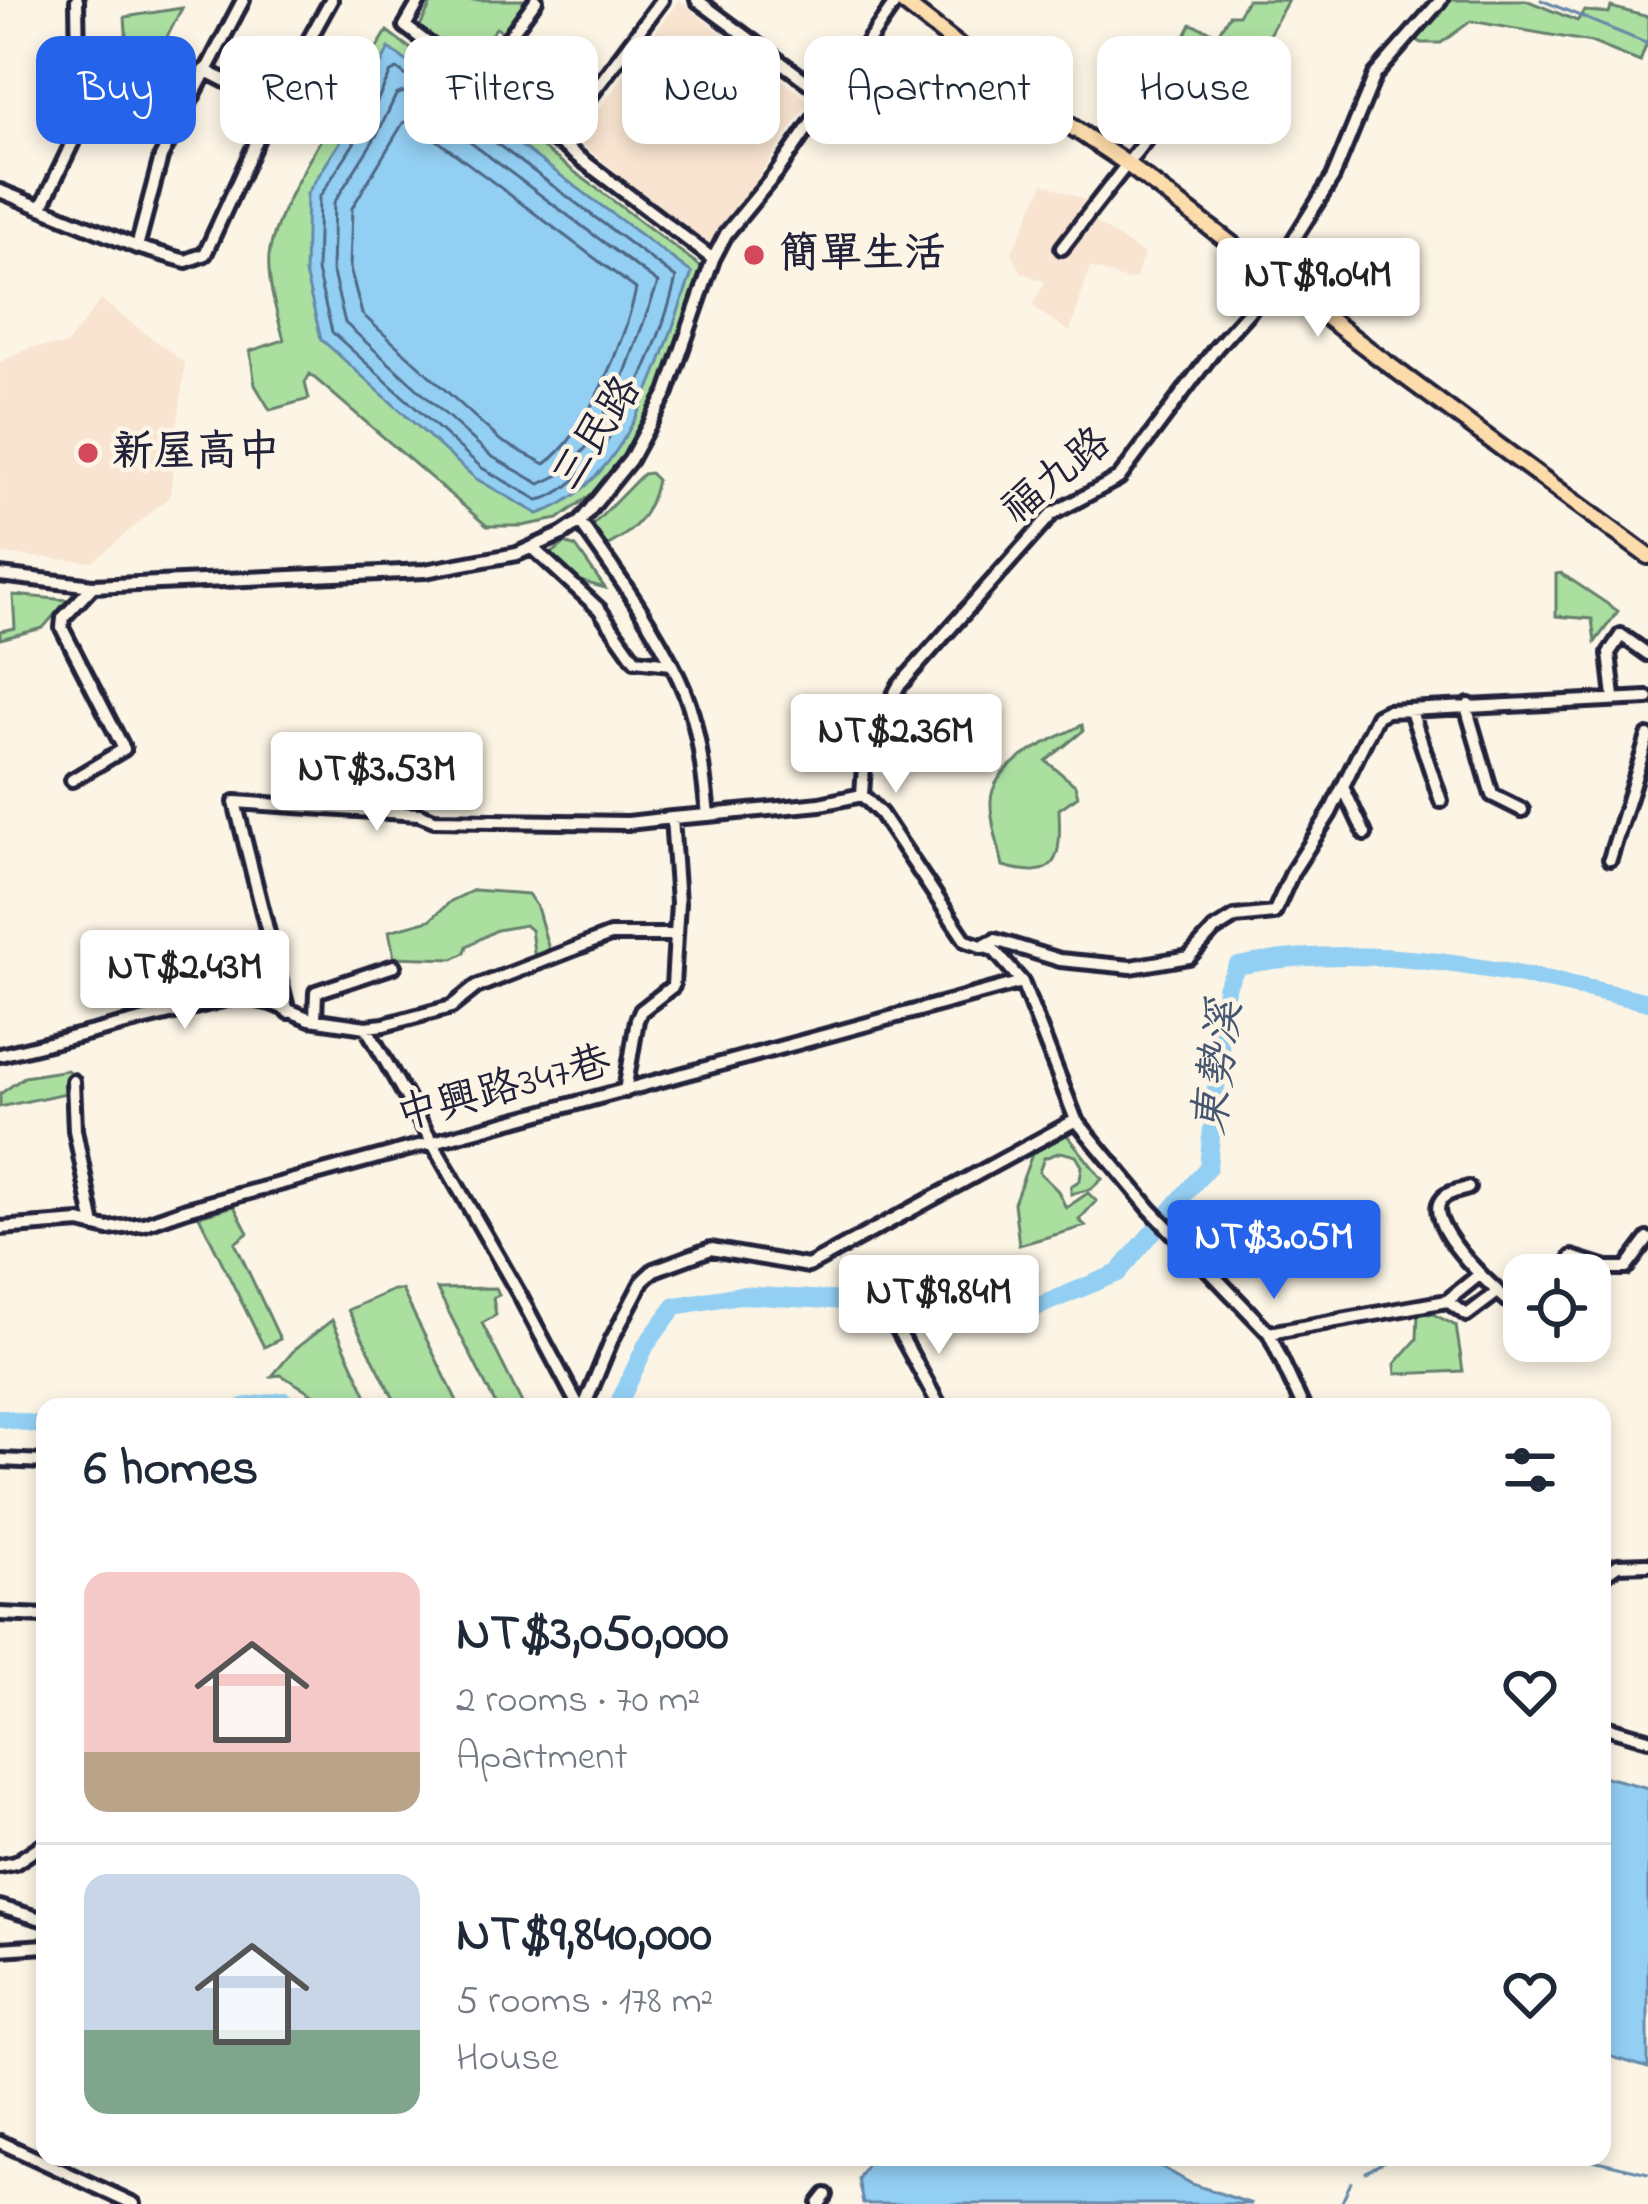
<!DOCTYPE html>
<meta charset="utf-8">
<style>
body{margin:0;font-family:"Indie Flower","LXGW WenKai TC",sans-serif;background:#f6f6f7;color:#1f2937;height:100vh;display:flex;flex-direction:column;font-size:45px;white-space:nowrap}
*{box-sizing:border-box;margin:0}
p{font-size:39px;color:#747a83}
.icon{flex:none;width:66px;height:66px;fill:none;stroke:currentColor;stroke-width:2;stroke-linecap:round;stroke-linejoin:round}
.map{position:relative;flex:1;overflow:hidden}
.sheet{position:absolute;left:36px;top:1398px;width:1575px;height:768px;display:flex;flex-direction:column;background:#fff;border-radius:24px;box-shadow:0 6px 18px #0003}
.sheet>*{flex:none}
.guide{position:absolute;left:36px;top:36px;width:1578px;height:108px;display:flex;gap:24px}
.tools{position:absolute;left:1503px;top:1254px;display:grid;gap:24px}
.tools a{display:grid;place-items:center;width:108px;height:108px;border-radius:24px;background:#fff;box-shadow:0 6px 18px #0003;font-size:60px}
.price{position:absolute;translate:-50% -102px;padding:0 27px;border-radius:12px;background:#fff;color:#222;font-size:39px;line-height:78px;filter:drop-shadow(0 3px 6px #0008)}
.price::after{content:'';position:absolute;left:50%;top:72px;width:36px;height:27px;margin-left:-18px;background:inherit;clip-path:polygon(0 0,100% 0,50% 100%)}
.price.selected{background:#2563eb;color:#fff}
ul{padding:0;list-style:none}
li{display:flex;align-items:center;gap:36px;height:300px;padding:0 48px}
li+li{border-top:3px solid #e0e1e3}
li span{display:grid;place-items:center;flex:none;width:336px;height:240px;border-radius:24px;color:#555}
li>.icon{margin-inline-start:auto}
span .icon{width:144px;height:144px;fill:#fffc;stroke-width:1}
li b{font-size:51px}
h2{display:flex;justify-content:space-between;align-items:center;height:144px;padding:0 48px;font-size:51px}
.chip{padding:0 42px;border-radius:24px;background:#fff;box-shadow:0 6px 18px #0003;font-size:42px;line-height:108px}
.chip.selected{background:#2563eb;color:#fff}
.map>svg:first-child{display:block}
.built{fill:#f8e4d0}
.green{fill:#abdfa0;stroke:#66806e;stroke-width:3}
.water{fill:#93cff3;stroke:#668aa9;stroke-width:3}
.lines{fill:none;stroke-linecap:round;stroke-linejoin:round}
.shore{stroke:#4f6785;stroke-width:3}
.stream{stroke:#668aa9;stroke-width:3}
.river{stroke:#93cff3;stroke-width:18}
.minor-casing{stroke:#22223b;stroke-width:20}
.major-casing{stroke:#22223b;stroke-width:22}
.minor{stroke:#fcf5e5;stroke-width:10}
.major{stroke:#fddcac;stroke-width:14}
.poi-dot{fill:#d1495b;stroke:#fcf5e5;stroke-width:4.5}
.labels{text-anchor:middle;dominant-baseline:central;stroke-width:9;stroke-linejoin:round;paint-order:stroke}
.poi-label{font-size:42px;font-weight:bold;fill:#22223b;stroke:#fcf5e5;text-anchor:start}
.street-label{font-size:42px;fill:#22223b;stroke:#fcf5e5}
.water-label{font-size:45px;font-style:italic;fill:#445672;stroke:#fcf5e5}
</style>
<div class="map">
<svg width="1648" height="2204" viewBox="0 0 1648 2204">
<rect width="100%" height="100%" fill="#fcf5e5"/>
<filter id="ink" filterUnits="userSpaceOnUse"><feTurbulence type="fractalNoise" baseFrequency=".00833" numOctaves="2"/><feDisplacementMap in="SourceGraphic" scale="24" xChannelSelector="R" yChannelSelector="G"/><feConvolveMatrix kernelMatrix="1 2 1 2 8 2 1 2 1" color-interpolation-filters="sRGB"/></filter>
<g filter="url(#ink)">
<path class="built" d="M679 0 809 101 711 249 577 140Z
M1044 183 1086 201 1079 212 1144 254 1136 278 1126 280 1090 267 1070 332 1032 306 1045 282 1021 272 1012 252Z
M101 300 185 363 170 496 93 562 0 554V362L32 347 66 345Z"/>
<path class="green" d="M433 0H526L503 32 496 28 467 66 418 30Z
M1247 0H1288L1259 53 1221 41 1199 73 1190 52 1179 48 1191 24 1218 34 1229 15H1238Z
M1444 0H1526L1577 21 1585 11 1609 13 1611 7 1648 17V40L1640 62 1591 42 1471 21 1441 43H1421L1415 38Z
M182 8 141 87 130 88 125 17Z
M387 31 704 269 672 370 615 477 558 519 522 526H487L310 374 305 383 309 399 270 410 255 385 250 351 284 340C277 314 267 283 269 256 274 204 357 82 387 31Z
M650 473 657 480C650 518 630 537 595 551L582 536 643 474Z
M565 543 576 547 605 588 561 576 546 558Z
M1561 573 1618 611 1595 642 1592 619 1556 616V574Z
M13 595 67 600 43 628 0 639V631L15 628Z
M1082 725 1083 731 1046 761 1075 785 1078 796 1059 809C1061 858 1060 882 1003 866 999 846 990 821 991 801 993 761 1052 741 1082 725Z
M474 890 528 894 537 907 550 953 535 959 531 930 525 925 497 930 467 946 465 953 453 959 394 957 389 931 430 920 451 901Z
M67 1070 80 1082V1090L0 1107V1094L24 1077Z
M1064 1131 1102 1179 1091 1189 1071 1194V1186L1080 1180 1082 1166 1076 1156 1061 1152 1044 1158 1039 1172 1058 1191 1066 1208 1088 1193 1096 1201 1079 1220 1086 1226 1019 1245 1014 1203 1035 1146Z
M234 1206 248 1233 235 1243 280 1339 264 1347 199 1216Z
M496 1288 499 1295 493 1298 496 1315 482 1323 524 1407H497L437 1289Z
M393 1290H402L460 1407H400L396 1403 348 1310Z
M1418 1313 1433 1314 1456 1326 1463 1371 1396 1374 1395 1364 1417 1339Z
M332 1320 372 1407H335L281 1375 272 1376 295 1349Z"/>
<path class="water" d="M389 48 692 273C661 355 630 485 538 514L475 478 321 339 305 273 307 194 354 120Z
M1602 1776 1648 1788V2068L1602 2054Z
M871 2157H1144L1192 2184 1252 2204H863L858 2179Z"/>
<g class="lines">
<path class="shore" d="M397 69 676 278C663 338 604 488 538 500L482 468 332 332 317 271 319 198 365 126 391 72Z
M403 92 658 283 622 381 589 444 565 472 540 484 491 456 345 323 332 269 334 203 378 133 396 95Z
M410 120 636 289C626 338 587 435 545 464L501 441 362 314 350 268 352 208 403 123Z"/>
<path class="stream" d="M1541 0 1648 44
M1580 2157 1648 2173
M1366 2172 1392 2157
M1341 2204 1351 2182"/>
<path class="river" d="M243 1407 284 1401 292 1407
M617 1407 646 1345 675 1306 740 1295 1027 1311 1118 1273 1208 1167 1226 988 1237 966C1373 939 1515 972 1648 1002
M0 1418 45 1426"/>
<defs>
<path id="minor" d="M420 0 405 26 713 259
M697 0 829 98
M204 70 273 105
M477 81 536 0
M556 142 662 0
M0 191 137 247 186 261 205 254 273 105 331 0
M41 208 79 129 77 0
M137 247 161 157 243 0
M1062 248 1175 102 1168 54
M1273 273 1333 177 1375 75 1441 0
M580 522C616 573 653 623 679 679 699 720 703 771 708 815L820 804 862 795 881 814 966 941 994 950 1022 982 1076 1120 1150 1209 1269 1333 1303 1407
M533 548 599 609 635 660 671 664
M0 575 93 586 425 571 517 554 562 534 580 522 630 460 667 392 713 259 726 234 777 172 897 0
M1614 697 1609 653 1621 635 1648 654
M1469 705 1468 713 1492 795 1522 810
M1411 711 1441 801
M72 780 124 749 62 628 63 618 93 586
M1343 787 1365 834
M862 795 865 751 898 687 1052 514 1119 478 1216 348 1279 278
M1610 859 1648 736
M981 947 995 940 1060 960 1131 967 1189 957 1214 930 1235 917 1274 913 1293 871 1330 813 1377 716 1387 711 1648 698
M288 1012 235 802 419 814 434 820 628 823 672 818
M315 1019 316 992 394 966
M366 1027 519 1294 579 1407
M0 1055 239 996 271 1003 310 1019 366 1027 384 1025 451 1007 476 987 610 935H676L678 903 672 818 708 815
M73 1081 75 1130 94 1226
M625 1091 637 1020 641 1011 673 986 676 935
M1468 1188C1460 1191 1446 1192 1441 1200 1422 1226 1504 1300 1524 1313
M0 1228 80 1222 108 1229 144 1224 187 1209 1022 982
M1564 1275 1572 1257 1607 1268H1626L1648 1239
M1447 1301 1467 1315 1495 1294
M898 1330 940 1407
M1269 1333 1447 1301 1479 1275
M584 1407 611 1341 643 1280 654 1270 711 1249 808 1266 1076 1120
M0 1460 45 1462
M1602 1576 1618 1565 1648 1564
M0 1614 45 1616
M1602 1726 1648 1739
M0 1866 15 1863 45 1843
M0 1907 45 1920
M0 1949 45 1946
M0 2142 134 2204
M819 2204 826 2195"/>
<path id="major" d="M900 0 1013 88 1126 163 1381 359 1648 556"/>
</defs>
<use href="#minor" class="minor-casing"/>
<use href="#major" class="major-casing"/>
<use href="#minor" class="minor"/>
<use href="#major" class="major"/>
</g>
</g>
<g class="poi-dot">
<circle cx="754" cy="255" r="12"/>
<circle cx="88" cy="453" r="12"/>
</g>
<g class="labels">
<g class="poi-label">
<text x="778" y="255">簡單生活</text>
<text x="112" y="453">新屋高中</text>
</g>
<g class="street-label">
<text transform="translate(598 434) rotate(-57)">三民路</text>
<text transform="translate(1057 477) rotate(-39)">福九路</text>
<text transform="translate(504 1090) rotate(-15)">中興路347巷</text>
</g>
<g class="water-label">
<text transform="translate(1220 1068) rotate(-83)">東勢溪</text>
</g>
</g>
</svg>
<div class="tools">
<a><svg class="icon" aria-label="locate" viewBox="0 0 24 24"><circle cx="12" cy="12" r="6"/><path d="M12 2v4M12 18v4M2 12h4M18 12h4"/></svg></a>
</div>
<b class="price" style="left:1318px;top:340px">NT$9.04M</b>
<b class="price" style="left:896px;top:796px">NT$2.36M</b>
<b class="price" style="left:377px;top:834px">NT$3.53M</b>
<b class="price" style="left:185px;top:1032px">NT$2.43M</b>
<b class="price selected" style="left:1274px;top:1302px">NT$3.05M</b>
<b class="price" style="left:939px;top:1357px">NT$9.84M</b>
<div class="guide">
<a class="chip selected">Buy</a>
<a class="chip">Rent</a>
<a class="chip">Filters</a>
<a class="chip">New</a>
<a class="chip">Apartment</a>
<a class="chip">House</a>
</div>
<section class="sheet">
<h2>6 homes<svg class="icon" aria-label="filters" viewBox="0 0 24 24"><path d="M4 7h16M4 17h16"/><circle cx="9" cy="7" r="2"/><circle cx="15" cy="17" r="2"/></svg></h2>
<ul>
<li><span style="background:linear-gradient(#f6c9c9 75%,#b9a48a 0)"><svg class="icon" aria-label="home" viewBox="0 0 24 24"><path d="M3 11l9-7 9 7M6 9v11h12V9"/></svg></span><div><b>NT$3,050,000</b><p>2 rooms · 70 m²</p><p>Apartment</p></div><svg class="icon" aria-label="heart" viewBox="0 0 24 24"><path d="M12 20l-8-8c-3-5 5-10 8-4 3-6 11-1 8 4z"/></svg></li>
<li><span style="background:linear-gradient(#c9d6e8 65%,#7fa58c 0)"><svg class="icon" aria-label="home" viewBox="0 0 24 24"><path d="M3 11l9-7 9 7M6 9v11h12V9"/></svg></span><div><b>NT$9,840,000</b><p>5 rooms · 178 m²</p><p>House</p></div><svg class="icon" aria-label="heart" viewBox="0 0 24 24"><path d="M12 20l-8-8c-3-5 5-10 8-4 3-6 11-1 8 4z"/></svg></li>
</ul>
</section>
</div>
